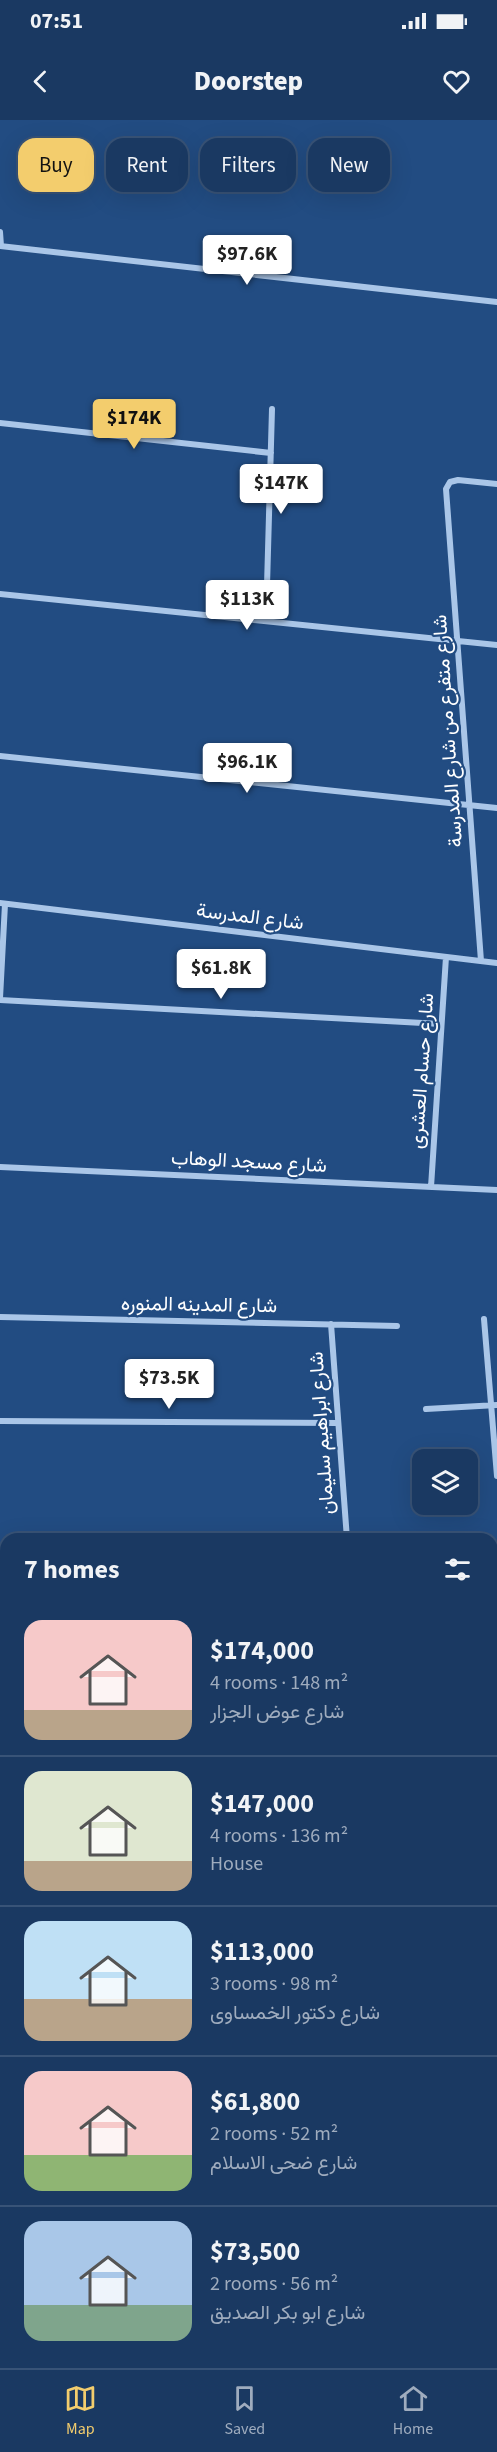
<!DOCTYPE html>
<meta charset="utf-8">
<style>
body{margin:0;font-family:"Source Sans 3",Vazirmatn,sans-serif;background:#27446b;color:#f1f3f6;height:100vh;display:flex;flex-direction:column;font-size:22px;white-space:nowrap}
*{box-sizing:border-box;margin:0}
p{font-size:20px;color:#9facbe}
.icon{flex:none;width:33px;height:33px;fill:none;stroke:currentColor;stroke-width:2;stroke-linecap:round;stroke-linejoin:round}
.map{position:relative;flex:1;overflow:hidden}
.sheet{position:absolute;left:0px;top:1413px;width:498px;height:836px;display:flex;flex-direction:column;background:#1a3962;border-radius:18px 18px 0 0;box-shadow:0 6px 24px #0002,0 0 0 2px #385377}
.sheet>*{flex:none}
.guide{position:absolute;left:18px;top:18px;width:462px;height:54px;display:flex;gap:12px}
.controls{position:absolute;left:412px;top:1329px;display:grid;gap:12px}
.controls a{display:grid;place-items:center;width:66px;height:66px;border-radius:12px;background:#1a3962;box-shadow:0 6px 24px #0002,0 0 0 2px #385377;font-size:30px}
.price{position:absolute;translate:-50% -51px;padding:0 14px;border-radius:6px;background:#fff;color:#222;font-size:20px;line-height:39px;filter:drop-shadow(0 2px 3px #0008)}
.price::after{content:'';position:absolute;left:50%;top:36px;width:18px;height:14px;margin-left:-9px;background:inherit;clip-path:polygon(0 0,100% 0,50% 100%)}
.price.current{background:#f3cd6d;color:#111}
ul{padding:0;list-style:none}
li{display:flex;align-items:center;gap:18px;height:150px;padding:0 24px}
li+li{border-top:2px solid #385377}
li span{display:grid;place-items:center;flex:none;width:168px;height:120px;border-radius:18px;color:#555}
li>.icon{margin-inline-start:auto}
span .icon{width:72px;height:72px;fill:#fffc;stroke-width:1}
li b{font-size:26px}
h2{display:flex;justify-content:space-between;align-items:center;height:72px;padding:0 24px;font-size:26px}
.tag{padding:0 21px;border-radius:18px;background:#1a3962;box-shadow:0 6px 24px #0002,0 0 0 2px #385377;font-size:21px;line-height:54px}
.tag.current{background:#f3cd6d;color:#111}
.status{display:flex;justify-content:space-between;align-items:center;height:42px;padding:0 30px;background:#1a3962;direction:ltr}
.status svg{height:16px;fill:currentColor}
header{display:flex;justify-content:space-between;align-items:center;height:78px;padding:0 24px;background:#1a3962;font-size:27px;font-weight:800}
.dock{display:flex;justify-content:space-around;align-items:center;height:84px;border-top:2px solid #385377;background:#1a3962;font-size:16px;color:#9facbe}
.dock a{display:grid;justify-items:center;gap:3px}
.dock .current{color:#f3cd6d}
.map>svg:first-child{display:block}
.lines{fill:none;stroke-linecap:round;stroke-linejoin:round}
.minor{stroke:#aac6e8;stroke-width:6}
.labels{text-anchor:middle;dominant-baseline:central;stroke-width:4.5;stroke-linejoin:round;paint-order:stroke}
.street-label{font-size:20px;fill:#fff;stroke:#224c82}
</style>
<div class="status"><b>07:51</b><svg viewBox="0 0 49 12"><path d="M0 12V9h3v3zM5 12V6h3v6zM10 12V3h3v9zM15 12V0h3v12zM26 1h20v11H26zM47 4h2v5h-2z"/></svg></div>
<header><svg class="icon" aria-label="back" viewBox="0 0 24 24"><path d="M15 5l-7 7 7 7"/></svg>Doorstep<svg class="icon" aria-label="heart" viewBox="0 0 24 24"><path d="M12 20l-8-8c-3-5 5-10 8-4 3-6 11-1 8 4z"/></svg></header>
<div class="map">
<svg width="497" height="2248" viewBox="0 0 497 2248">
<rect width="100%" height="100%" fill="#224c82"/>
<g class="lines">
<path class="minor" d="M0 112 1 126
M0 126 497 182
M0 303 271 333
M0 474 497 525
M266 501 272 289
M0 636 497 688
M0 783 497 843
M481 841 446 369 450 362 458 360 497 364
M0 878 5 784
M0 880 441 904
M0 1047 497 1070
M431 1067 446 837
M0 1197 397 1206
M484 1199 497 1356
M331 1204 347 1419
M426 1289 497 1285
M0 1301 338 1303
M0 1444H6
M0 1589H6
M492 1721H497
M0 1746H6
M492 1866H497
M0 1920 6 1919
M492 1989 497 1988
M0 2036 6 2035
M492 2122H497
M0 2173 6 2172
M492 2234 497 2233
M354 2248 408 2242"/>
</g>
<g class="labels">
<g class="street-label">
<text transform="translate(448 611) rotate(-94)">شارع متفرع من شارع المدرسة</text>
<text transform="translate(250 797) rotate(7)">شارع المدرسة</text>
<text transform="translate(422 951) rotate(-86)">شارع حسام العشرى</text>
<text transform="translate(249 1042) rotate(3)">شارع مسجد الوهاب</text>
<text transform="translate(199 1185) rotate(1)">شارع المدينه المنوره</text>
<text transform="translate(322 1313) rotate(-94)">شارع ابراهيم سليمان</text>
</g>
</g>
</svg>
<div class="controls">
<a><svg class="icon" aria-label="layers" viewBox="0 0 24 24"><path d="M12 4l9 5-9 5-9-5zM3 14l9 5 9-5"/></svg></a>
</div>
<b class="price" style="left:247px;top:166px">$97.6K</b>
<b class="price current" style="left:134px;top:330px">$174K</b>
<b class="price" style="left:281px;top:395px">$147K</b>
<b class="price" style="left:247px;top:511px">$113K</b>
<b class="price" style="left:247px;top:674px">$96.1K</b>
<b class="price" style="left:221px;top:880px">$61.8K</b>
<b class="price" style="left:169px;top:1290px">$73.5K</b>
<div class="guide">
<a class="tag current">Buy</a>
<a class="tag">Rent</a>
<a class="tag">Filters</a>
<a class="tag">New</a>
</div>
<section class="sheet">
<h2>7 homes<svg class="icon" aria-label="filters" viewBox="0 0 24 24"><path d="M4 7h16M4 17h16"/><circle cx="9" cy="7" r="2"/><circle cx="15" cy="17" r="2"/></svg></h2>
<ul>
<li><span style="background:linear-gradient(#f6c9c9 75%,#b9a48a 0)"><svg class="icon" aria-label="home" viewBox="0 0 24 24"><path d="M3 11l9-7 9 7M6 9v11h12V9"/></svg></span><div><b>$174,000</b><p>4 rooms · 148 m²</p><p>شارع عوض الجزار</p></div></li>
<li><span style="background:linear-gradient(#dfe7d0 75%,#b9a48a 0)"><svg class="icon" aria-label="home" viewBox="0 0 24 24"><path d="M3 11l9-7 9 7M6 9v11h12V9"/></svg></span><div><b>$147,000</b><p>4 rooms · 136 m²</p><p>House</p></div></li>
<li><span style="background:linear-gradient(#bfe0f5 65%,#b9a48a 0)"><svg class="icon" aria-label="home" viewBox="0 0 24 24"><path d="M3 11l9-7 9 7M6 9v11h12V9"/></svg></span><div><b>$113,000</b><p>3 rooms · 98 m²</p><p>شارع دكتور الخمساوى</p></div></li>
<li><span style="background:linear-gradient(#f6c9c9 70%,#8fb573 0)"><svg class="icon" aria-label="home" viewBox="0 0 24 24"><path d="M3 11l9-7 9 7M6 9v11h12V9"/></svg></span><div><b>$61,800</b><p>2 rooms · 52 m²</p><p>شارع ضحى الاسلام</p></div></li>
<li><span style="background:linear-gradient(#a9c7e8 70%,#7fa58c 0)"><svg class="icon" aria-label="home" viewBox="0 0 24 24"><path d="M3 11l9-7 9 7M6 9v11h12V9"/></svg></span><div><b>$73,500</b><p>2 rooms · 56 m²</p><p>شارع ابو بكر الصديق</p></div></li>
</ul>
</section>
</div>
<nav class="dock">
<a class="current"><svg class="icon" aria-label="map" viewBox="0 0 24 24"><path d="M3 6l6-2 6 2 6-2v14l-6 2-6-2-6 2zM9 4v14M15 6v14"/></svg>Map</a>
<a><svg class="icon" aria-label="saved" viewBox="0 0 24 24"><path d="M7 4h10v16l-5-4-5 4z"/></svg>Saved</a>
<a><svg class="icon" aria-label="home" viewBox="0 0 24 24"><path d="M3 11l9-7 9 7M6 9v11h12V9"/></svg>Home</a>
</nav>
